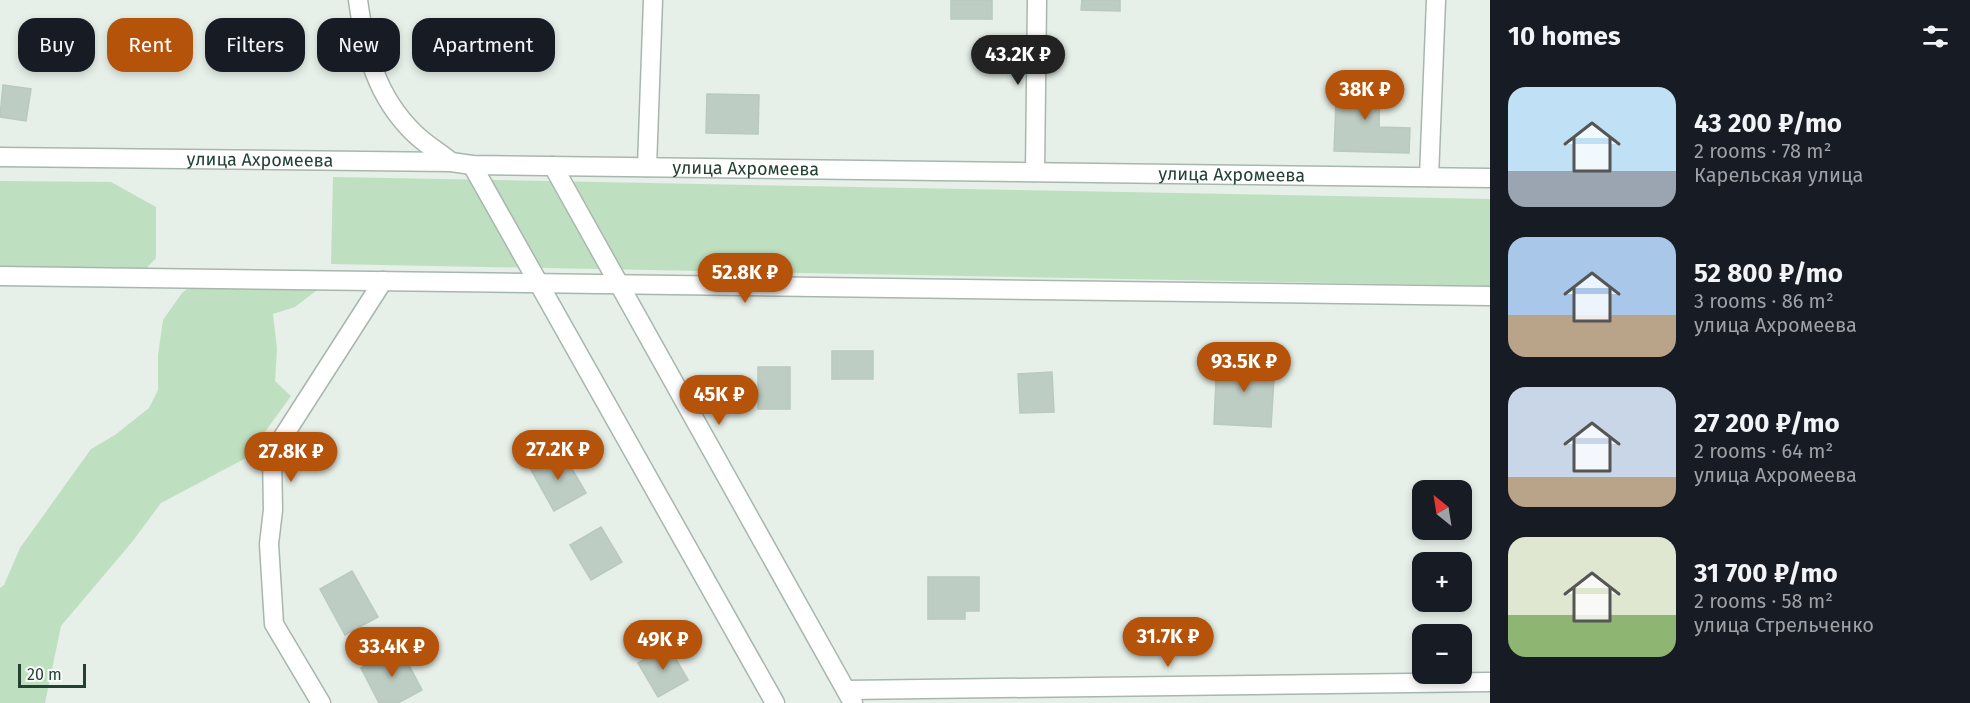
<!DOCTYPE html>
<meta charset="utf-8">
<style>
body{margin:0;font-family:"Fira Sans",sans-serif;background:#242831;color:#f1f3f6;height:100vh;display:flex;flex-direction:column;font-size:22px;white-space:nowrap}
*{box-sizing:border-box;margin:0}
p{font-size:20px;color:#9ea1a6}
.icon{flex:none;width:33px;height:33px;fill:none;stroke:currentColor;stroke-width:2;stroke-linecap:round;stroke-linejoin:round}
.map{position:relative;flex:1;overflow:hidden}
.drawer{display:flex;flex-direction:column;background:#171b24;width:480px}
.drawer>*{flex:none}
.guide{position:absolute;left:18px;top:18px;width:570px;height:54px;display:flex;gap:12px}
.needle{width:39px;rotate:330deg}
.controls{position:absolute;left:1412px;top:480px;display:grid;gap:12px}
.controls a{display:grid;place-items:center;width:60px;height:60px;border-radius:12px;background:#171b24;box-shadow:0 3px 9px #0003;font-size:30px}
.scale{position:absolute;left:18px;bottom:15px;width:68px;box-sizing:border-box;padding-left:6px;border:3px solid #244132;border-top:0;font-size:16px;line-height:21px;white-space:nowrap;color:#244132;-webkit-text-stroke:4px #f7fbf8;paint-order:stroke}
.price{position:absolute;translate:-50% -51px;padding:0 14px;border-radius:21px;background:#b45309;color:#fff;font-size:20px;line-height:39px;filter:drop-shadow(0 2px 3px #0008)}
.price::after{content:'';position:absolute;left:50%;top:36px;width:18px;height:14px;margin-left:-9px;background:inherit;clip-path:polygon(0 0,100% 0,50% 100%)}
.price.on{background:#222;color:#fff}
ul{padding:0;list-style:none}
li{display:flex;align-items:center;gap:18px;height:150px;padding:0 18px}
li span{display:grid;place-items:center;flex:none;width:168px;height:120px;border-radius:18px;color:#555}
li>.icon{margin-inline-start:auto}
span .icon{width:72px;height:72px;fill:#fffc;stroke-width:1}
li b{font-size:26px}
h2{display:flex;justify-content:space-between;align-items:center;height:72px;padding:0 18px;font-size:26px}
.pill{padding:0 21px;border-radius:18px;background:#171b24;box-shadow:0 3px 9px #0003;font-size:21px;line-height:54px}
.pill.on{background:#b45309;color:#fff}
main{display:flex;flex:1;min-height:0}
.map>svg:first-child{display:block}
.green{fill:#bfe0c0}
.building{fill:#becdc3;stroke:#b8c9bd;stroke-width:1.5}
.lines{fill:none;stroke-linecap:round;stroke-linejoin:round}
.minor-casing{stroke:#a8b7ae;stroke-width:21}
.minor{stroke:#fff;stroke-width:18}
.labels{text-anchor:middle;dominant-baseline:central;stroke-width:5;stroke-linejoin:round;paint-order:stroke}
.street-label{font-size:18px;fill:#244132;stroke:#f7fbf8}
</style>
<main>
<div class="map">
<svg width="1490" height="703" viewBox="0 0 1490 703">
<rect width="100%" height="100%" fill="#e6efe8"/>
<path class="green" d="M333 177 1490 199V286L331 264Z
M0 181 111 182 156 207V258L133 283 0 281Z
M191 286 321 287 295 307 273 314 277 349 275 381 291 396 246 458 161 503 132 542 61 626 45 703H0V588L4 585 20 548 91 449 115 435 149 408 158 390V355L163 320 182 293Z"/>
<path class="building" d="M951 0H992V19H951Z
M1082 0H1120V11L1081 10Z
M1337 79 1380 80 1379 127 1410 128 1409 153 1334 151Z
M3 85 31 89 26 121 0 117Z
M707 94 759 95 758 134 706 133Z
M832 351H873V379H832Z
M1217 359 1275 362 1271 427 1214 424Z
M758 367H790V409H758Z
M1052 372 1054 412 1020 413 1018 374Z
M561 450 586 493 554 511 530 468Z
M601 527 622 562 591 580 570 545Z
M352 571 378 617 345 635 320 589Z
M928 577H979V611H965V619H928Z
M668 645 688 680 658 697 638 663Z
M400 648 422 690 398 703H379L361 668Z"/>
<g class="lines">
<defs>
<g id="minor">
<path d="M358 0C365 51 376 96 414 133 425 144 439 152 451 162"/>
<path id="s1" d="M0 157 451 162 472 165 1490 178"/>
<path d="M472 165 775 703"/>
<path d="M553 166 853 703"/>
<path d="M647 167 653 0"/>
<path d="M1035 172 1037 0"/>
<path d="M1429 177 1436 0"/>
<path d="M0 276 1490 296"/>
<path d="M846 690 1490 682"/>
<path d="M321 703 274 624 269 544 273 510 272 454 383 281"/>
</g>
</defs>
<use href="#minor" class="minor-casing"/>
<use href="#minor" class="minor"/>
</g>
<g class="labels">
<g class="street-label">
<text stroke="none"><textPath href="#s1" startOffset="260">улица Ахромеева</textPath></text>
<text stroke="none"><textPath href="#s1" startOffset="746">улица Ахромеева</textPath></text>
<text stroke="none"><textPath href="#s1" startOffset="1232">улица Ахромеева</textPath></text>
</g>
</g>
</svg>
<div class="controls">
<a><svg class="needle" viewBox="-14 -14 28 28"><path d="M0-13l5 13h-10z" fill="#e53935"/><path d="M0 13l5-13h-10z" fill="#9ea1a6"/></svg></a>
<a>+</a>
<a>−</a>
</div>
<div class="scale">20 m</div>
<b class="price on" style="left:1018px;top:86px">43.2K ₽</b>
<b class="price" style="left:1365px;top:121px">38K ₽</b>
<b class="price" style="left:745px;top:304px">52.8K ₽</b>
<b class="price" style="left:1244px;top:393px">93.5K ₽</b>
<b class="price" style="left:719px;top:426px">45K ₽</b>
<b class="price" style="left:558px;top:481px">27.2K ₽</b>
<b class="price" style="left:291px;top:483px">27.8K ₽</b>
<b class="price" style="left:1168px;top:668px">31.7K ₽</b>
<b class="price" style="left:663px;top:671px">49K ₽</b>
<b class="price" style="left:392px;top:678px">33.4K ₽</b>
<div class="guide">
<a class="pill">Buy</a>
<a class="pill on">Rent</a>
<a class="pill">Filters</a>
<a class="pill">New</a>
<a class="pill">Apartment</a>
</div>
</div>
<section class="drawer">
<h2>10 homes<svg class="icon" aria-label="filters" viewBox="0 0 24 24"><path d="M4 7h16M4 17h16"/><circle cx="9" cy="7" r="2"/><circle cx="15" cy="17" r="2"/></svg></h2>
<ul>
<li><span style="background:linear-gradient(#bfe0f5 70%,#9aa5b1 0)"><svg class="icon" aria-label="home" viewBox="0 0 24 24"><path d="M3 11l9-7 9 7M6 9v11h12V9"/></svg></span><div><b>43 200 ₽/mo</b><p>2 rooms · 78 m²</p><p>Карельская улица</p></div></li>
<li><span style="background:linear-gradient(#a9c7e8 65%,#b9a48a 0)"><svg class="icon" aria-label="home" viewBox="0 0 24 24"><path d="M3 11l9-7 9 7M6 9v11h12V9"/></svg></span><div><b>52 800 ₽/mo</b><p>3 rooms · 86 m²</p><p>улица Ахромеева</p></div></li>
<li><span style="background:linear-gradient(#c9d6e8 75%,#b9a48a 0)"><svg class="icon" aria-label="home" viewBox="0 0 24 24"><path d="M3 11l9-7 9 7M6 9v11h12V9"/></svg></span><div><b>27 200 ₽/mo</b><p>2 rooms · 64 m²</p><p>улица Ахромеева</p></div></li>
<li><span style="background:linear-gradient(#dfe7d0 65%,#8fb573 0)"><svg class="icon" aria-label="home" viewBox="0 0 24 24"><path d="M3 11l9-7 9 7M6 9v11h12V9"/></svg></span><div><b>31 700 ₽/mo</b><p>2 rooms · 58 m²</p><p>улица Стрельченко</p></div></li>
</ul>
</section>
</main>
